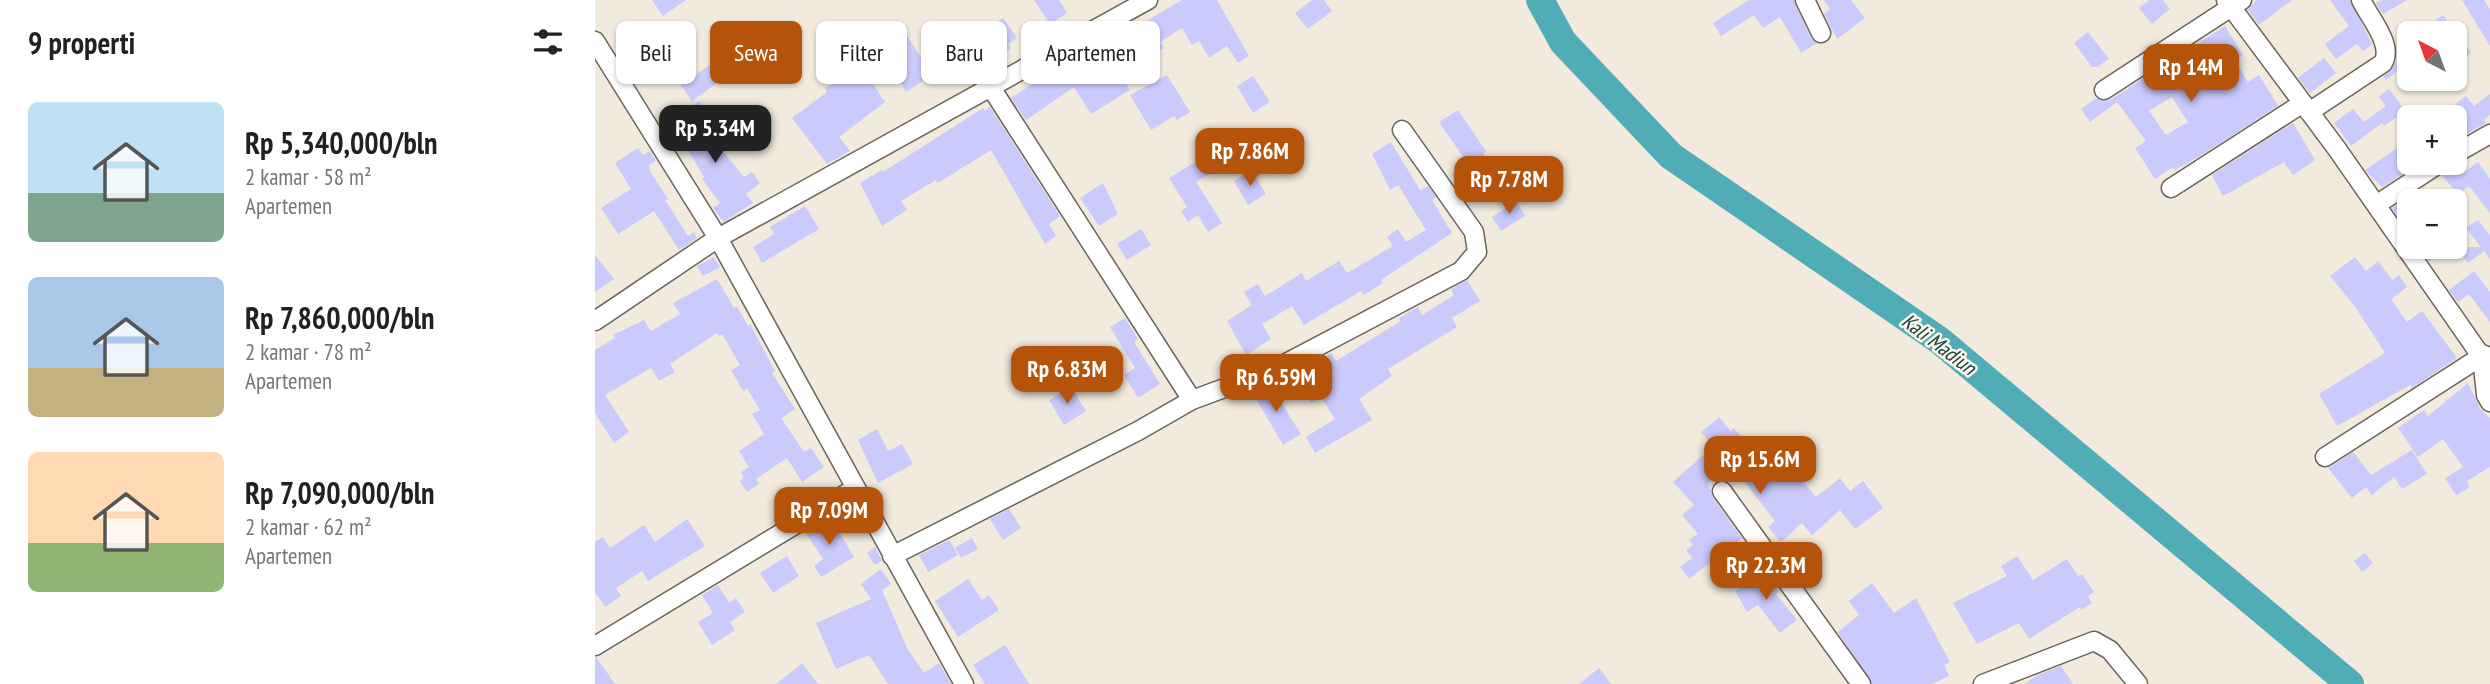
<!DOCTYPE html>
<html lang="id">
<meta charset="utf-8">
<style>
body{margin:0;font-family:"PT Sans Narrow",sans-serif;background:#f6f6f6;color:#202124;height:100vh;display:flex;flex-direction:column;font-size:26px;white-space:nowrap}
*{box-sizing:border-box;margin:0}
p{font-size:23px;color:#757577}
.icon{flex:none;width:38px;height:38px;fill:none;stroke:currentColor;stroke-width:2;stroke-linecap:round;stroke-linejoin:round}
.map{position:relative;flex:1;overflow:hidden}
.drawer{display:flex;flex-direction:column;background:#fff;width:595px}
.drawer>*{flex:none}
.banner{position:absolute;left:21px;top:21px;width:665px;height:63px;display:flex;gap:14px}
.needle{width:46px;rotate:319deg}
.fabs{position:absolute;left:1802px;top:21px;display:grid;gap:14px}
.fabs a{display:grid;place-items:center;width:70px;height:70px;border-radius:10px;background:#fff;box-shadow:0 2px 5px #0004;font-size:35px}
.price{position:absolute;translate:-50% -60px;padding:0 16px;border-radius:14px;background:#b45309;color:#fff;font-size:23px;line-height:46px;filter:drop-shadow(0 2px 4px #0008)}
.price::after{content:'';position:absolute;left:50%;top:42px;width:21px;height:16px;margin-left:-10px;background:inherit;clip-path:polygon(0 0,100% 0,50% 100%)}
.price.current{background:#222;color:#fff}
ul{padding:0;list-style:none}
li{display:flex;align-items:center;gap:21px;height:175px;padding:0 28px}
li span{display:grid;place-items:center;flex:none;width:196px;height:140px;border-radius:10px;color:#555}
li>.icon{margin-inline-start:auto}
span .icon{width:84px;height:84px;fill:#fffc;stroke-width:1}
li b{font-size:30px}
h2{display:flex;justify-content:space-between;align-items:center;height:84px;padding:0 28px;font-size:30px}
.pill{padding:0 24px;border-radius:10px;background:#fff;box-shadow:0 2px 5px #0004;font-size:24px;line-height:63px}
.pill.current{background:#b45309;color:#fff}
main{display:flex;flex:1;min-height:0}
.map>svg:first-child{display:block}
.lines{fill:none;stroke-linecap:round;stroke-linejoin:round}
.river{stroke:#50adb7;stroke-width:28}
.building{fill:#cbcafd;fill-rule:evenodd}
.minor-casing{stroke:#6a6459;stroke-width:21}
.minor{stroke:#fff;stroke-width:18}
.labels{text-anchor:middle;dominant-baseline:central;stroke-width:5;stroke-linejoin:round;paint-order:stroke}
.water-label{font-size:21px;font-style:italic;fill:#184347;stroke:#fef7ea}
</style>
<main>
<section class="drawer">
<h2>9 properti<svg class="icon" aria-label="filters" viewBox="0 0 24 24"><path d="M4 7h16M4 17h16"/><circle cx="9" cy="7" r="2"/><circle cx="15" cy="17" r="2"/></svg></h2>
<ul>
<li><span style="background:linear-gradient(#bfe0f5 65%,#7fa58c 0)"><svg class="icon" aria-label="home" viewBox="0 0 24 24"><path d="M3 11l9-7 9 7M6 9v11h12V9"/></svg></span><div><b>Rp 5,340,000/bln</b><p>2 kamar · 58 m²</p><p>Apartemen</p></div></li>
<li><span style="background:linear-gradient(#a9c7e8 65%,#c2b280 0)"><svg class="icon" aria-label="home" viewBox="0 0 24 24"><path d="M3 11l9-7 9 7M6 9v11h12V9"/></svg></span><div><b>Rp 7,860,000/bln</b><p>2 kamar · 78 m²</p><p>Apartemen</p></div></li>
<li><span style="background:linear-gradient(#ffd9b3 65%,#8fb573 0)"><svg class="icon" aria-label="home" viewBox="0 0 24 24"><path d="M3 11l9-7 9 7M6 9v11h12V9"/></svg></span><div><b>Rp 7,090,000/bln</b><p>2 kamar · 62 m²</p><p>Apartemen</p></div></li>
</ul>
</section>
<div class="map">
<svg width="1895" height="684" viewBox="0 0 1895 684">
<rect width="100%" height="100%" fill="#f1eadd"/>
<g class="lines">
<path class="river" d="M945 0 968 42 1076 156 1344 340 1755 684"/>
</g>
<path class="building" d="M57 0H91L68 16Z
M439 0H464L472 13 455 24Z
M587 0H622L654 56 643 63 632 46 614 58 604 41 597 45 587 28 565 42 569 48 553 58 536 30Z
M717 0H729L737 11 713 29 700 13Z
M1154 0H1199L1216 38 1222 43 1206 53 1185 17 1168 28 1159 15 1126 36 1118 23Z
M1229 0H1256L1270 18 1242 39 1229 14 1235 9Z
M1554 0H1568L1575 9 1557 24 1544 8Z
M1661 0H1697L1664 25 1653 10Z
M1735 0H1755L1777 44 1768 51 1762 44 1741 59 1730 44 1754 26Z
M1787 0H1812L1788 14 1781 3Z
M1867 0H1889L1895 9V46Z
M1848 15 1876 53 1860 65V33H1824Z
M408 18 422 38 413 44 416 48 406 55 404 50 397 54 384 34Z
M302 20 337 75 311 92 278 35Z
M1630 26 1648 55 1640 60 1653 82 1664 75 1683 106 1605 156 1580 170 1578 167 1560 179 1540 148 1551 141 1522 102 1495 122 1486 109 1501 98 1509 101 1515 100ZM1577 97 1593 122 1571 135 1554 111Z
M42 28 58 51 39 64 23 41Z
M1493 32 1514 59 1502 67H1497L1479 43Z
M508 47 535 90 496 114 479 87 431 120 416 98 463 67 466 71Z
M1804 56 1811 65 1791 80 1788 76 1798 68Z
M126 57 136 70 131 73 133 75 97 101 86 85Z
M1729 58 1741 73 1715 93 1703 78Z
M267 67 290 102 244 137 255 151 232 164 197 118 232 92 230 88Z
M572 75 595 112 582 120 579 116 556 130 535 95Z
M658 76 675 102 658 113 642 86Z
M1794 89 1815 117H1802L1789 126 1787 123 1756 146 1739 123 1758 109 1769 122 1791 106 1784 97Z
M1895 94V115L1889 120 1891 123 1870 135 1860 117 1851 111 1871 96 1879 106Z
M104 101 114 114 103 122 149 177 157 172 165 183 151 194 158 203 129 222 118 208 125 203 107 179 109 177 76 122Z
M395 107 465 216 454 224 461 236 450 244 396 150 343 183 341 180 306 201 312 210 287 226 265 183 287 170 288 172 388 108 390 111Z
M863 110 891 151 888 153 901 175 889 182 886 178 867 190 857 174 873 164 844 122Z
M1698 123 1720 160 1698 175 1689 162 1628 196 1617 175Z
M616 139 632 163 601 182 627 223 613 232 603 215 593 222 586 211 592 207 574 178 607 158 601 148Z
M796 142 825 190 833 186 841 197 837 200 857 233 786 280 788 283 769 295 766 291 709 325 697 306 667 324 676 339 651 355 632 321 657 305 649 292 663 284 670 296 707 273 711 281 744 261 752 273 798 246 792 237 803 229 811 242 831 230 803 185 795 190 777 154Z
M1805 146 1820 166 1787 187 1770 170Z
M43 148 48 155 55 151 61 161 54 165 56 173 73 199 70 200 93 236 99 232 102 238 84 250 59 211 23 234 6 208 36 189 20 163Z
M1883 162 1895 179V213L1874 186 1863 195 1847 175 1860 165 1867 174Z
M656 170 671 194 653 205 639 181Z
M508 183 523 214 504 226 485 198Z
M1823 191 1830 201H1815V234L1797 208Z
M921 201 930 216 906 231 897 217Z
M210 206 224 229 167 263 158 247 179 234 175 227Z
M1883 220 1895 235V259L1889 251 1873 263 1861 247H1886L1871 228Z
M546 229 556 245 532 260 522 244Z
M1824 247H1853L1834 261Z
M0 255 19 279 0 292Z
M119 257 125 267 108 276 102 266Z
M1760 257 1771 271 1783 261 1797 280 1804 275 1812 287 1796 299 1812 322 1827 311 1862 358 1817 388 1815 385 1742 426 1724 394 1790 353 1759 305 1735 276Z
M1879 271 1895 292V322L1874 294 1863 302 1854 290Z
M122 279 139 308 142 306 153 326 155 324 180 371 177 373 200 409 186 418 209 452 216 448 229 467 207 482 192 458 161 479 164 484 152 492 145 481 149 478 146 472 154 467 144 451 169 434 157 414 165 410 152 388 148 391 136 370 145 365 127 334 124 336 122 333 75 364 80 372 64 381 56 368 10 395 34 432 19 443 0 413V350L20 338 18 335 49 320 56 331 85 314 78 303Z
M872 280 885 301 857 318 862 327 793 369 797 376 764 399 777 420 720 453 711 437 740 419 726 397 716 403 700 378 736 353 741 361 806 321 804 318 823 307 827 315 859 295 856 289Z
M530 318 543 339 539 342 565 384 543 398 529 375 540 368 515 327Z
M1873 383 1885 408 1895 418V467L1872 481 1875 487 1861 495 1850 478 1868 467 1848 439 1823 457 1803 428 1829 410 1833 416Z
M674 384 706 434 688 445 656 390Z
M476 387 491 411 469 425 454 400Z
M1124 417 1136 431 1139 428 1161 455 1177 443 1221 497 1245 478 1255 491 1268 481 1288 508 1260 529 1245 510 1217 535 1207 523 1186 542 1173 527 1180 521 1136 464 1113 483 1118 498 1147 538 1094 579 1085 567 1097 558 1091 550 1098 545 1094 540 1103 534 1087 515 1099 505 1078 482 1118 446 1106 432Z
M282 429 293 451 307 444 318 464 283 483 263 440Z
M1817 450 1832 474 1807 489 1799 477 1777 495 1771 487 1757 498 1733 468 1758 452 1776 475Z
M414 509 426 528 408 540 395 519Z
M235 517 259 557 226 577 219 566 228 559 210 532Z
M92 519 110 546 53 581 47 571 21 588 26 596 10 607 0 592V542L8 537 15 548 49 525 60 542Z
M377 538 383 549 366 558 360 548Z
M354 540 363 555 333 572 324 555Z
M280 547 287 561 280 565 272 553Z
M1770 553 1778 563 1767 572 1759 561Z
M192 556 204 576 178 593 165 573Z
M1422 556 1438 580 1472 559 1483 576 1487 574 1499 592 1493 596 1497 603 1486 610 1485 607 1434 639 1424 623 1382 644 1358 603 1412 576 1406 566Z
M286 569 296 584 287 590 312 648 329 673 344 663 356 684H293L274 655 241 669 221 623 276 599 266 584Z
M1171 572 1183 592 1181 594 1202 620 1185 633 1163 605 1152 612 1140 591Z
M373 579 387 600 394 595 404 610 363 637 340 601Z
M1277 583 1299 613 1321 598 1355 662 1349 665 1354 676 1337 684H1277L1243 632 1264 615 1254 601Z
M123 585 134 603 141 598 150 612 135 622 140 630 117 645 103 622 118 613 107 595Z
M410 645 423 666 434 684H390L378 665Z
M0 657H1L20 684H0Z
M207 663 223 684H181L194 674Z
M1466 666 1478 684H1429L1443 675Z
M1004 668 1016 684H984Z"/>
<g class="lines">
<defs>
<path id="minor" d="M1210 0 1226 33
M1631 0 1742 149 1884 353 1895 357
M0 41 123 238 369 684
M395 86 597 400
M1509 90 1647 0
M1714 112 1788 63C1799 45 1774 17 1766 0
M1860 154 1895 134
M1576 188 1708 103
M1781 205 1845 163
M0 321 123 238 553 0
M1887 356 1891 395 1895 402
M1730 457 1887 356
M1127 491 1266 684
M297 556 543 431 597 400 678 370 866 271 882 252 879 232 807 130
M0 646 259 489
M1388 684 1499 641 1515 650 1543 684"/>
</defs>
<use href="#minor" class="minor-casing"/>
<use href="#minor" class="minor"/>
</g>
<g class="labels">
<g class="water-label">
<text transform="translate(1344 344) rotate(37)">Kali Madiun</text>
</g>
</g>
</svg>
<div class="fabs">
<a><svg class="needle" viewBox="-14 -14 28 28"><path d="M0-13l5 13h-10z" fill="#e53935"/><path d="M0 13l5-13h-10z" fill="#757577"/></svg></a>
<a>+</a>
<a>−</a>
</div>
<b class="price" style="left:1596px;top:104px">Rp 14M</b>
<b class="price current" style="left:120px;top:165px">Rp 5.34M</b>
<b class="price" style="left:655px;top:188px">Rp 7.86M</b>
<b class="price" style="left:914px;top:216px">Rp 7.78M</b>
<b class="price" style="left:472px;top:406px">Rp 6.83M</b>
<b class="price" style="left:681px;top:414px">Rp 6.59M</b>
<b class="price" style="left:1165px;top:496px">Rp 15.6M</b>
<b class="price" style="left:234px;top:547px">Rp 7.09M</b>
<b class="price" style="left:1171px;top:602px">Rp 22.3M</b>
<div class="banner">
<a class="pill">Beli</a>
<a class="pill current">Sewa</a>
<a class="pill">Filter</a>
<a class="pill">Baru</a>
<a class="pill">Apartemen</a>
</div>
</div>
</main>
